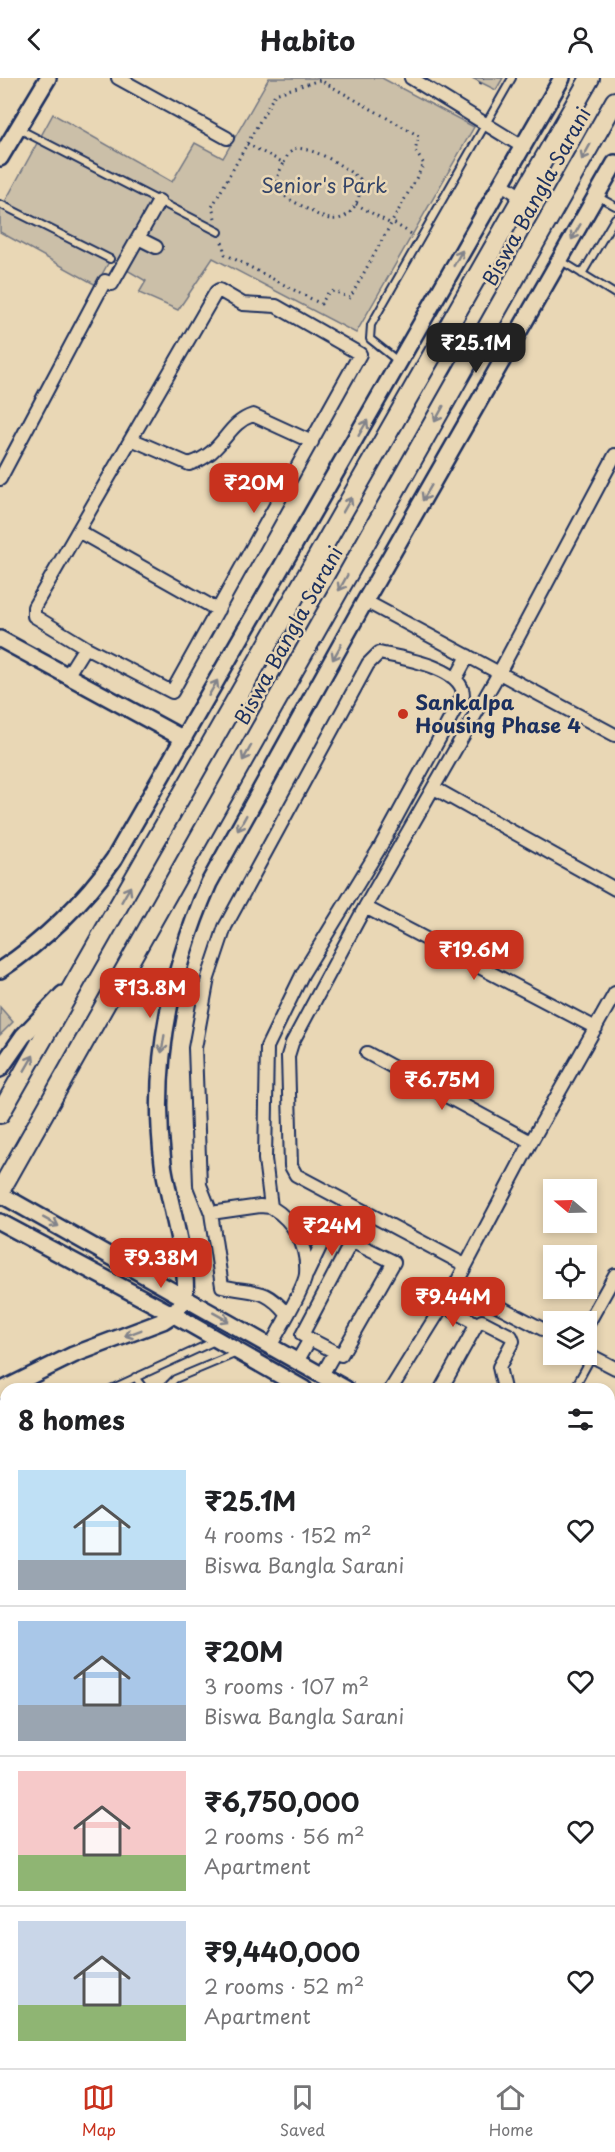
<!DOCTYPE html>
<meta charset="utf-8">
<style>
body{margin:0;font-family:"Playpen Sans",sans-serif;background:#f2f2f2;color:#202124;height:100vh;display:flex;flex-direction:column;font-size:22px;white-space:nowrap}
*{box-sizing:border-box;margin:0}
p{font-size:20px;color:#757577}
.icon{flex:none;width:33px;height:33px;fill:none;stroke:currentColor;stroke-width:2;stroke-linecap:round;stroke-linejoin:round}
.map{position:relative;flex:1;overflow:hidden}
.drawer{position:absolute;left:0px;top:1305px;width:615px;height:686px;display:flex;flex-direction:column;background:#fff;border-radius:18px 18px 0 0;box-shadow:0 3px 9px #0003}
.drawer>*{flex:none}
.needle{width:39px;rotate:289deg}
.buttons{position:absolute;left:543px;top:1101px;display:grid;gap:12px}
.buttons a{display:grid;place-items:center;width:54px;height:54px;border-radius:0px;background:#fff;box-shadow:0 3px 9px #0003;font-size:30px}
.price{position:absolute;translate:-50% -51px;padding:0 14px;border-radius:12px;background:#c8321e;color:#fff;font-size:20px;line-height:39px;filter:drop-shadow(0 2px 3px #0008)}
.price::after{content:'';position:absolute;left:50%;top:36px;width:18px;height:14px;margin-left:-9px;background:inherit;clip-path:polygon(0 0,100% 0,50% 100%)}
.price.on{background:#222;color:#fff}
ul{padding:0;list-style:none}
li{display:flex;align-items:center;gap:18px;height:150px;padding:0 18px}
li+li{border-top:2px solid #e0e0e0}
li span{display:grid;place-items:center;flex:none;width:168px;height:120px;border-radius:0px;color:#555}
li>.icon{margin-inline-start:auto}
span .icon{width:72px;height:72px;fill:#fffc;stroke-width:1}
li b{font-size:26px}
h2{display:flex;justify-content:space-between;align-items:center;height:72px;padding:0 18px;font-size:26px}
header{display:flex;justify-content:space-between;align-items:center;height:78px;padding:0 18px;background:#fff;font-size:27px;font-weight:700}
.tabs{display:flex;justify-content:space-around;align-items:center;height:84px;border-top:2px solid #e0e0e0;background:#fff;font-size:16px;color:#757577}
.tabs a{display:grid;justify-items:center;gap:3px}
.tabs .on{color:#c8321e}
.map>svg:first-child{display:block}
.green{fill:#cbbfa8;stroke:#737783;stroke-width:1.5}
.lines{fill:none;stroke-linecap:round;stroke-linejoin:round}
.service-casing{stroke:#1b2f5e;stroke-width:10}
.minor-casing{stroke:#1b2f5e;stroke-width:16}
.tertiary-casing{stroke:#1b2f5e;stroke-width:20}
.primary-casing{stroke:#1b2f5e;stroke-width:22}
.path{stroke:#1b2f5e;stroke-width:3;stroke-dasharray:1.5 4.5;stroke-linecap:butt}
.service{stroke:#e9d7b5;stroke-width:6}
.minor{stroke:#e9d7b5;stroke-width:12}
.tertiary{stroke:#e9d7b5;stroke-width:15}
.primary{stroke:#e9d7b5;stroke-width:18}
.oneway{stroke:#82838a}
.poi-dot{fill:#c8321e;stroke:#e9d7b5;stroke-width:2}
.labels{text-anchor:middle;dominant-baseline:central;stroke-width:5;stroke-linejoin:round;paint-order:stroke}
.park-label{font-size:20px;fill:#354569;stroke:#e9d7b5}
.street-label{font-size:20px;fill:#1b2f5e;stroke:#e9d7b5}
.poi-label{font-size:20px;font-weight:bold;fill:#1b2f5e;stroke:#e9d7b5;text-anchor:start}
</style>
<header><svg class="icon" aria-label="back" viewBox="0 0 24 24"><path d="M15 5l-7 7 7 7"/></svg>Habito<svg class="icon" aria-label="person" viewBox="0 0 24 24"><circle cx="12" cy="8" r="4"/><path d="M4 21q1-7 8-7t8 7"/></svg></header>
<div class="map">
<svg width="615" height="1990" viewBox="0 0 615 1990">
<rect width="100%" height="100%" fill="#e9d7b5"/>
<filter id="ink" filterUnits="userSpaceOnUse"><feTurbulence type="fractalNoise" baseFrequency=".0167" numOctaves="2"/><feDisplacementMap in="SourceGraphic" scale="12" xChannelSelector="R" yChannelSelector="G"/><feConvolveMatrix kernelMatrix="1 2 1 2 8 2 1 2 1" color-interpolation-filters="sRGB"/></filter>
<g filter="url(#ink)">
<path class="green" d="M269 0H382L474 49 356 255 213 180 178 232 139 215 146 203 110 182 96 207 0 154V133L53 36 172 104 195 65 223 80Z
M472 0H503L496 12Z
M0 929 13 944 0 957Z"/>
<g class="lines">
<defs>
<path id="service" d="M19 51 219 154
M597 118 615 128
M0 126 110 181
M560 182 615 216
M582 196 615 140
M399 284 370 261 371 247 512 0
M135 1299 144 1311
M111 1311 217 1262
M165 1311 175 1301 237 1275
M574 1311 592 1278
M0 1365 6 1362
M609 1382 615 1371
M0 1645 6 1633
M0 1961 6 1950"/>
<path id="minor" d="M118 0 227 60
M411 0 523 69
M502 106 523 120
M138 160 156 169
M131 361 189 386C225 375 225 346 253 337L312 364
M0 401 105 203 112 206 159 123
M78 453 218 532
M365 523 615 657
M67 598 85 569 172 614 360 276 276 228 243 226 219 212 216 214 34 529V538L85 569
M456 600 468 578
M434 710 615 811
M365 829 596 950
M367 975 531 1064
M271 1129 260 1128 211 1135 222 1208C254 1216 264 1208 287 1236
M211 1135 200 1107 195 970 208 900 225 849 368 586 379 575C401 580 463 589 463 617L379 771 303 895 267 969 265 1081 271 1129C294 1143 308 1168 306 1196 305 1209 279 1252 271 1267
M351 1163 394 1184 341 1277 302 1257 367 1134
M465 1187 296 1097 291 1088 288 978 292 965 365 829 499 595 615 377
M307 1196 330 1148
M456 1206 554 1257
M443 1227 477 1246
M586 1249 615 1197
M586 1275 615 1290
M298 1282 310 1261
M322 1297 335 1274
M391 1311 456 1206 531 1064 615 915
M441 1311 477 1246 482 1243 511 1258 513 1263 499 1289 504 1311
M609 1598 615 1589
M0 1697 6 1700
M609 1771 615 1774
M609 1931 615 1934
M406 1984 418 1990
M107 1990 110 1984
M357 1990 360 1984"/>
<path id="tertiary" d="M0 80 48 0
M0 561 184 661
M0 892C43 864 85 823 114 781L562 0
M0 991 23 958 63 916
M0 1116 346 1311
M0 1144 174 1237 304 1311
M0 1313 73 1277 163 1243C172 1238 180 1231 184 1220 192 1199 166 1113 163 1085 151 988 170 894 209 805L365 523 615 85
M609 1458 615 1462
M609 1486 615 1489
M609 1511 615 1501
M609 1549 615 1540
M298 1990 300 1984
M322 1990 325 1984"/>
<path id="primary" d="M0 1036 590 0
M0 1113 615 23"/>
</defs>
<use href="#service" class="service-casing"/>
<use href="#minor" class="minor-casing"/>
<use href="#tertiary" class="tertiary-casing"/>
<use href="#primary" class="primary-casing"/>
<path class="path" d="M480 6 483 0
M247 66 284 85 288 76 296 70C320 72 341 87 360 101 361 114 359 122 352 132 337 150 319 138 302 128 293 123 281 119 278 107 276 99 280 92 284 85
M356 126 391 146
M215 140 212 129 275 16 320 2 419 58 415 73 424 86 392 144 413 157
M222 164 225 176 321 226 328 215 334 213 350 220 392 144"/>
<use href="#service" class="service"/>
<use href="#minor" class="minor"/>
<use href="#tertiary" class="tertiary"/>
<use href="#primary" class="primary"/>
</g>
<defs><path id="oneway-shaft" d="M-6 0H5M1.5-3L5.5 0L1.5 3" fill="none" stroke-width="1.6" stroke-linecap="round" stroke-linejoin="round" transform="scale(1.5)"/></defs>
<g class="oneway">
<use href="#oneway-shaft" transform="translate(586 74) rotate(119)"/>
<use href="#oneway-shaft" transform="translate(576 154) rotate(120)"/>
<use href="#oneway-shaft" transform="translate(458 180) rotate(-61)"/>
<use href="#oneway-shaft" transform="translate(439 336) rotate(119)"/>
<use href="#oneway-shaft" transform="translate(363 350) rotate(-60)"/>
<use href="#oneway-shaft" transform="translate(427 415) rotate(120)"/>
<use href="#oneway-shaft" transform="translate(347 427) rotate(-60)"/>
<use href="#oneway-shaft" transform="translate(343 505) rotate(119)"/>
<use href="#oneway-shaft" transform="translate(337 574) rotate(119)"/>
<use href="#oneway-shaft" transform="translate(213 610) rotate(-60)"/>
<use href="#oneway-shaft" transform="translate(247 675) rotate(119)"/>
<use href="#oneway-shaft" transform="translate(242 745) rotate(119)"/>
<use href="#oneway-shaft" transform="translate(126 816) rotate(-60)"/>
<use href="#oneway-shaft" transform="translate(163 966) rotate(99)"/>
<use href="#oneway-shaft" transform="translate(29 985) rotate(-60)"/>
<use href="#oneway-shaft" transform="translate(51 1144) rotate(29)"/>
<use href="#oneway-shaft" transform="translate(221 1239) rotate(29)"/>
<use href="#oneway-shaft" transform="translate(133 1255) rotate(159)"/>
</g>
</g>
<circle class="poi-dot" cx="403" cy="636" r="6"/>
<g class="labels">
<g class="park-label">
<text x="324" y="107">Senior's Park</text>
</g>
<g class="street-label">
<text transform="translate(536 118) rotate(-61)">Biswa Bangla Sarani</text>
<text transform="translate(288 557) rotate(-61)">Biswa Bangla Sarani</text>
</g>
<g class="poi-label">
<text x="415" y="624">Sankalpa<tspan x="415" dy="23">Housing Phase 4</tspan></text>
</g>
</g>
</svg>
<div class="buttons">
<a><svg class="needle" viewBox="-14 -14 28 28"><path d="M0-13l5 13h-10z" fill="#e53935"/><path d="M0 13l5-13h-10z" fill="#757577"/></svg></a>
<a><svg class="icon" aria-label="locate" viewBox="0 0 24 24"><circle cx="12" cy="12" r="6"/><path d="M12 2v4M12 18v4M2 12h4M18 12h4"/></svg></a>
<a><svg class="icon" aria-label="layers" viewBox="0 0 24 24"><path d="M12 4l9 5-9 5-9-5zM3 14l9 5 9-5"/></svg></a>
</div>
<b class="price on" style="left:476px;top:296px">₹25.1M</b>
<b class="price" style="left:254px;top:436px">₹20M</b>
<b class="price" style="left:474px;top:903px">₹19.6M</b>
<b class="price" style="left:150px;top:941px">₹13.8M</b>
<b class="price" style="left:442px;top:1033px">₹6.75M</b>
<b class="price" style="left:332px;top:1179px">₹24M</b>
<b class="price" style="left:161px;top:1211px">₹9.38M</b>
<b class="price" style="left:453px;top:1250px">₹9.44M</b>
<section class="drawer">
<h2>8 homes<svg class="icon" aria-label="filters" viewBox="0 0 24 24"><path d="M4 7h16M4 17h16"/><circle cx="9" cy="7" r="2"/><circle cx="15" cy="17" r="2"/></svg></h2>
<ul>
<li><span style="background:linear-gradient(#bfe0f5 75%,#9aa5b1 0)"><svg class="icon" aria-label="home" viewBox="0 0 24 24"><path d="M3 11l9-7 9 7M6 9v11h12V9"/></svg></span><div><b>₹25.1M</b><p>4 rooms · 152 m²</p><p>Biswa Bangla Sarani</p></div><svg class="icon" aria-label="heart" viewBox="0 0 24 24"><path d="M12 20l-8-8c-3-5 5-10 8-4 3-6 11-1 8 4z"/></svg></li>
<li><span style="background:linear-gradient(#a9c7e8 70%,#9aa5b1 0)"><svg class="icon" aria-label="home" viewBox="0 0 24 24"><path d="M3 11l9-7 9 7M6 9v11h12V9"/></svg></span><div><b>₹20M</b><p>3 rooms · 107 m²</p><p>Biswa Bangla Sarani</p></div><svg class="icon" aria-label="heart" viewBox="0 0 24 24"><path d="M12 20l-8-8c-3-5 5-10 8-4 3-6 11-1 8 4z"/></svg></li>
<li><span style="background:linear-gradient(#f6c9c9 70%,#8fb573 0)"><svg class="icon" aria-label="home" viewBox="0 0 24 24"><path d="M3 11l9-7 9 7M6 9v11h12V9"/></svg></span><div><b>₹6,750,000</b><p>2 rooms · 56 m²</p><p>Apartment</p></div><svg class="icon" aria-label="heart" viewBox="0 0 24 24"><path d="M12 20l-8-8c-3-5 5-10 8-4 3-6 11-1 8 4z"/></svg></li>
<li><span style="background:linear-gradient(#c9d6e8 70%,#8fb573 0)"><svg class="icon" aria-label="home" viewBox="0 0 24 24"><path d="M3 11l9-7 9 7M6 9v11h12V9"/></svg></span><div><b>₹9,440,000</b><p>2 rooms · 52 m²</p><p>Apartment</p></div><svg class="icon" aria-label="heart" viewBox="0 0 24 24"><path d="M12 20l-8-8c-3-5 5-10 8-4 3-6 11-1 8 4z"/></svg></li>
</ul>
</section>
</div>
<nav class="tabs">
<a class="on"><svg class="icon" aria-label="map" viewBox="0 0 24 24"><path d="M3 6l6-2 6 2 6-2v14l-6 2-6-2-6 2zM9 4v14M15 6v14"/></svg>Map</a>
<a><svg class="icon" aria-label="saved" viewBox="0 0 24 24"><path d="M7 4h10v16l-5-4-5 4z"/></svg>Saved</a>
<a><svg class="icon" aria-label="home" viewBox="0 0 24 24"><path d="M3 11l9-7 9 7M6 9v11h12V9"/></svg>Home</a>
</nav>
